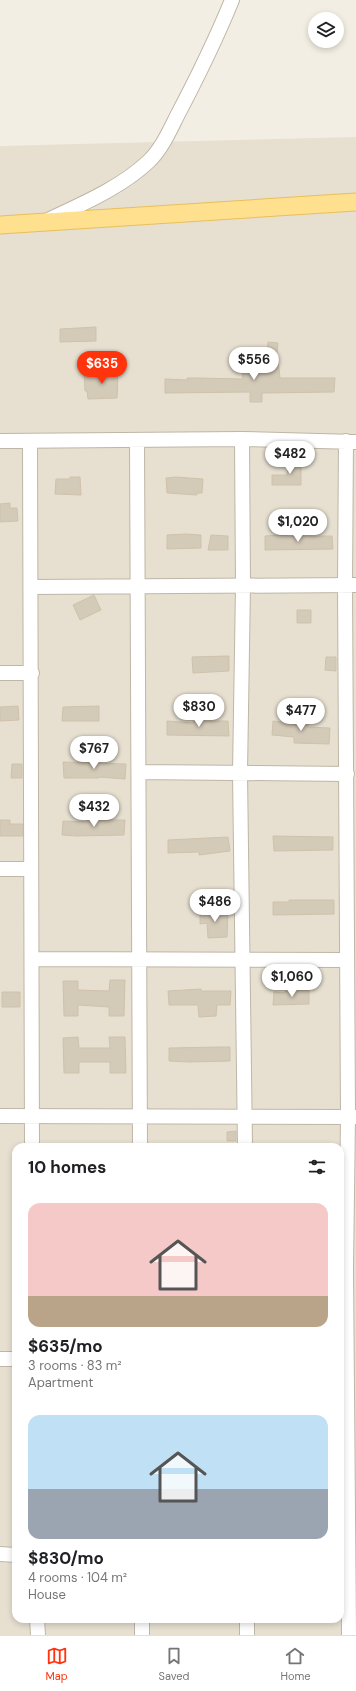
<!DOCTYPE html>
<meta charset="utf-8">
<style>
body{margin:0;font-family:"DM Sans",sans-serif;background:#f2f2f2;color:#202124;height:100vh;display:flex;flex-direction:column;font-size:15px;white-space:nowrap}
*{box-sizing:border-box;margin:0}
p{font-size:13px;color:#757577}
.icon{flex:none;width:22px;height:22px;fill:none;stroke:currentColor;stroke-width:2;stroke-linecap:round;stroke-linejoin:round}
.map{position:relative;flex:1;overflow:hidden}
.side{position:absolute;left:12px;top:1143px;width:332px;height:480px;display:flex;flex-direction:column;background:#fff;border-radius:12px;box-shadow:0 2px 6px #0003}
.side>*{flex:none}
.buttons{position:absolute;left:308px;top:12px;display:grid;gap:8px}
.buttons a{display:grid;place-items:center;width:36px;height:36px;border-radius:50%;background:#fff;box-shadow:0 2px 6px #0003;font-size:20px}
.price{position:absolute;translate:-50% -34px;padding:0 9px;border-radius:14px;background:#fff;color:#222;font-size:13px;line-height:26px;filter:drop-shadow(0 1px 2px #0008)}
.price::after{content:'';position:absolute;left:50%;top:24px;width:12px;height:9px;margin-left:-6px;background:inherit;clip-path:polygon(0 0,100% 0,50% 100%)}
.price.current{background:#ff340d;color:#fff}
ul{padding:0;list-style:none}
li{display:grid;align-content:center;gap:8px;height:212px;padding:0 16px}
li span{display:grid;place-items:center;height:124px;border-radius:12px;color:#555}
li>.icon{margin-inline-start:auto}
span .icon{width:72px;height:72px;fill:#fffc;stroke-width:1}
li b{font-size:17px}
h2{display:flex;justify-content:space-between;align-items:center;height:48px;padding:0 16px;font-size:17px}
.tabs{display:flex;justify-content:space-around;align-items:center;height:56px;border-top:1px solid #e0e0e0;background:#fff;font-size:11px;color:#757577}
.tabs a{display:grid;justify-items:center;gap:2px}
.tabs .current{color:#ff340d}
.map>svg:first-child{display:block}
.residential{fill:#e7e0d1;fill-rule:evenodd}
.building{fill:#d4cab8;stroke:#cfc2ab}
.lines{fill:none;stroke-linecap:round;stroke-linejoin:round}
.minor-casing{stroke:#beb6a6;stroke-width:16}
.major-casing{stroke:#e7bf5c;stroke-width:19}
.minor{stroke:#fff;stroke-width:14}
.major{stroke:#ffe08f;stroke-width:17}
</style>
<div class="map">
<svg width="356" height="1635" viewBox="0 0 356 1635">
<rect width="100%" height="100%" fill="#f2eee3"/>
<path class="residential" d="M356 137V1635H0V146ZM16 1147H340V1619H16Z"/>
<path class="building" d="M96 327V341L60 342V329Z
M268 342 278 343 276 361 278 360 280 378H335L334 392 262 393V402H250V392L165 393V379L187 380V378H198L243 379 242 364 266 363Z
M118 371 117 398 88 399 87 391H85L84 373Z
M289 459H301V485H272V475H287Z
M70 477H80L81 495 55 494 56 479H70Z
M176 477 203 479 202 493H197V495L167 493 166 478Z
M10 503V508H17L18 521 0 522V504Z
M186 534 201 535V548L167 549V535Z
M211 535 228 536V550H208Z
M281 535 297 537V536H332L333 549 265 550V536Z
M94 595 101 610 80 620 73 605Z
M297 610H311V623H297Z
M229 656V671L193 673 192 657Z
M326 657H336V671L325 670Z
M18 706 19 720 0 721V707Z
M99 706V721H62L63 707Z
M281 720H304L308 721V727L330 728 329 744 294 743V737L272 735 273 721 281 722Z
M167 721 193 723 194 721H228L229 736 167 735Z
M63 762 126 764 125 779 99 777V778H64Z
M12 764H22V778H11Z
M0 820H10V824H23V836H0Z
M87 820H125L124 835 76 836 62 835 63 821 87 822Z
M273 836 333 837V850L274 851Z
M228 837 230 851 199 855V852L168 853V840Z
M289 900H334V914L273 915V902H289Z
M228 910 227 937 208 938 207 923 200 924V911Z
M110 980H125L124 1016H109V1007L78 1005V1016H64L63 981H78V990L109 991Z
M201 989V991H231L230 1005H217L216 1016 199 1017 198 1005H169L168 991Z
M309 990V1004L273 1005 274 992 285 993V991Z
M2 992H20V1007H2Z
M78 1037 79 1048H110L109 1037H125L126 1073H110V1062H79V1073H64L63 1038Z
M221 1047H230V1061L189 1062 169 1061V1048Z
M236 1131V1141H227V1132Z"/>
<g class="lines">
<defs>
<path id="minor" d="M48 220C82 204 120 188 148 162 161 150 169 132 177 116 197 78 216 39 232 0
M242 439 243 586 240 773 245 1147
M137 440 140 1147
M0 441 242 439 356 442
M30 441C32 676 30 912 32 1147
M346 441 345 586 348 1117 346 1269 349 1635
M32 587 356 585
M0 673H32
M139 772 347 774
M0 869H31
M32 959 347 960
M0 1116 356 1117
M0 1359H16
M0 1554 16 1555
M37 1619 38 1635
M142 1619V1635
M247 1619V1635"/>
<path id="major" d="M0 225 356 202"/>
</defs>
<use href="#minor" class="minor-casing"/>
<use href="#major" class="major-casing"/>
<use href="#minor" class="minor"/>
<use href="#major" class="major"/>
</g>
</svg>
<div class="buttons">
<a><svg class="icon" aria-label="layers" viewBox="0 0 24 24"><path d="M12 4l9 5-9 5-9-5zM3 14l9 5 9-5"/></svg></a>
</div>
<b class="price" style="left:254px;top:381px">$556</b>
<b class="price current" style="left:102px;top:385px">$635</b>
<b class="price" style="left:290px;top:475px">$482</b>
<b class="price" style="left:298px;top:543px">$1,020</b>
<b class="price" style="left:199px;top:728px">$830</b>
<b class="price" style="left:301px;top:732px">$477</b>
<b class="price" style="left:94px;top:770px">$767</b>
<b class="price" style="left:94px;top:828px">$432</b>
<b class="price" style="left:215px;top:923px">$486</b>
<b class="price" style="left:292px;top:998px">$1,060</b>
<section class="side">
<h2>10 homes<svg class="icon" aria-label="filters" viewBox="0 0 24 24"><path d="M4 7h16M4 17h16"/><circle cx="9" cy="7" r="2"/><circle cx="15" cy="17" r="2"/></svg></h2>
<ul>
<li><span style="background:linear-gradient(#f6c9c9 75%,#b9a48a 0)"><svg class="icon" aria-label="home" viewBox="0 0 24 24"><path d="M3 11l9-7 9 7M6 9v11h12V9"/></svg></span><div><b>$635/mo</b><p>3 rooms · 83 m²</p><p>Apartment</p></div></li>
<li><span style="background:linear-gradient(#bfe0f5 60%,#9aa5b1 0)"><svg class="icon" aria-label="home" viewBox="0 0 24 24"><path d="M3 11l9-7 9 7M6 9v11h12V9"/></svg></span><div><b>$830/mo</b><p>4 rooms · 104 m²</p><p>House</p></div></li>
</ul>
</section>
</div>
<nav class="tabs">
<a class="current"><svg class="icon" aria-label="map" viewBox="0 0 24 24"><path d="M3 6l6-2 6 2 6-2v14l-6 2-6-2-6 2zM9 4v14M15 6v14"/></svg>Map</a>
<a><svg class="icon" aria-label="saved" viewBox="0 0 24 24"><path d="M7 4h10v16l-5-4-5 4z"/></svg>Saved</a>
<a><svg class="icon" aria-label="home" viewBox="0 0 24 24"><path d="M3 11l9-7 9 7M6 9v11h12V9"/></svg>Home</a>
</nav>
